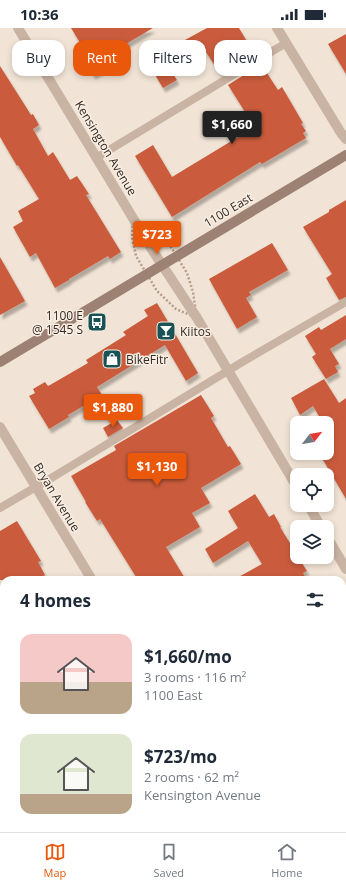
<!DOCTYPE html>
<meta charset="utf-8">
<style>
body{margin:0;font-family:"Open Sans",sans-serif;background:#f6f6f7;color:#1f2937;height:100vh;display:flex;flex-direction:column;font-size:15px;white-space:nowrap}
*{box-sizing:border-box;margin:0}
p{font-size:13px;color:#747a83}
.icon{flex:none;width:22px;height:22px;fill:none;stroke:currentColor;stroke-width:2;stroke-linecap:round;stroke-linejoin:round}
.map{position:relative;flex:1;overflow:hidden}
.sheet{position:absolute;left:0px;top:548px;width:346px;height:256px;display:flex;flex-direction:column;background:#fff;border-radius:12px 12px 0 0;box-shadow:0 2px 6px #0003}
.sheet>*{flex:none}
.guide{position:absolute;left:12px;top:12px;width:322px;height:36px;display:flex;gap:8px}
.needle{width:26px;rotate:59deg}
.buttons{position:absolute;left:290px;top:388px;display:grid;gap:8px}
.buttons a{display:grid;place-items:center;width:44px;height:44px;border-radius:8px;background:#fff;box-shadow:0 2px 6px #0003;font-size:20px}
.price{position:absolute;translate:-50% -34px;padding:0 9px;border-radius:4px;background:#ea580c;color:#fff;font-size:13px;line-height:26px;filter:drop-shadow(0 1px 2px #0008)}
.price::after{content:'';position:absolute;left:50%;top:24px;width:12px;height:9px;margin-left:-6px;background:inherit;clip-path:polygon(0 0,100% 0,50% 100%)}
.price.on{background:#222;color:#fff}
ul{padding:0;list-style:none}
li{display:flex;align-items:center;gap:12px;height:100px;padding:0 20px}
li span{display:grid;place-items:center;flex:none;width:112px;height:80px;border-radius:12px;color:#555}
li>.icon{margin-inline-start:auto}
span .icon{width:48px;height:48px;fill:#fffc;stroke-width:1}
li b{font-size:17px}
h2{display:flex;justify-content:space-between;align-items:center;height:48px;padding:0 20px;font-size:17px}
.tag{padding:0 14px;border-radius:12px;background:#fff;box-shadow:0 2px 6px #0003;font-size:14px;line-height:36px}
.tag.on{background:#ea580c;color:#fff}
.status{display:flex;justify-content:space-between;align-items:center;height:28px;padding:0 20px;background:#fff;direction:ltr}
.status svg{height:11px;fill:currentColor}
.tabs{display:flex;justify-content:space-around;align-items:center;height:56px;border-top:1px solid #e0e1e3;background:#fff;font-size:11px;color:#747a83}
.tabs a{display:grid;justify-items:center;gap:2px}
.tabs .on{color:#ea580c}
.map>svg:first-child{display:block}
.building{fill:#ca5c3c;filter:url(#shadow)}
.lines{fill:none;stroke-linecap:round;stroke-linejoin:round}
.path{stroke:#b59d8c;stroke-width:2.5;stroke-dasharray:2 2;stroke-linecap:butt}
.lane{stroke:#c9b3a2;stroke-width:8}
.street{stroke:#c9b3a2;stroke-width:10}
.secondary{stroke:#9d8274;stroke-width:10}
.labels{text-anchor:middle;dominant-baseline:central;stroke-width:3;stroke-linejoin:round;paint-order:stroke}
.street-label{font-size:12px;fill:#342925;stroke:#f9eee2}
.poi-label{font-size:12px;fill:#342925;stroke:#f9eee2;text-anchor:start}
</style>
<div class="status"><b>10:36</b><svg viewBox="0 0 49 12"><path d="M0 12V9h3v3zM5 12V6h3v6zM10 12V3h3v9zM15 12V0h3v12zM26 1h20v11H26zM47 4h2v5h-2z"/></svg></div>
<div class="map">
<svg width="346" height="804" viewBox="0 0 346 804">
<defs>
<filter id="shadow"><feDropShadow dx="2.5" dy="4.5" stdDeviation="1" flood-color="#0004"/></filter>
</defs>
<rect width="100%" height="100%" fill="#f1e4d6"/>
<path class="building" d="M71 0H153L119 20 125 29 93 47 82 28 87 26Z
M207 0H239L255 27 222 47 219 43V44L202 18 179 31 172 19Z
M346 6V46L328 16Z
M261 36 278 62 282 59 303 95 301 96 306 103 303 105 306 110 262 136 260 134 172 189 135 128 153 117 172 149 243 106 241 101 252 95 228 57Z
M0 38 26 79 31 87 33 86 39 97 33 101 48 128 53 124 70 152 77 148 89 166 86 167 121 224 110 231 108 228 69 251V252L55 260 36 225 30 229 13 199 23 193 18 183 39 171 18 137 17 138 0 109Z
M168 39 177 52 163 60 155 47Z
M346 172V269L339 272 326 250 332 246 303 199 329 184V182Z
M272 215 288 242 249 264 251 267 246 270 257 289 237 301 209 251Z
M0 229 25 273 0 287Z
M157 275 198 345 186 353 165 317 97 359 102 367 68 387 69 389 49 401 29 368 35 365 33 361 45 354 48 358 50 357 88 335 86 332 126 307 123 304 148 288 144 282Z
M346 287V311L330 321 339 336 335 338 338 344 326 351 312 329 316 326 305 308 319 299 321 302Z
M324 351 339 375 346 370V471L319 425H327V395H323L313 378 300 387 291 370Z
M201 367 214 388 211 390 228 419 230 418 241 436 201 460 210 475 192 485 200 499 166 519 186 552H138L100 491 97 493 85 474H86L71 448 116 422 114 418Z
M117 392 123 400 108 409 103 400Z
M255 466 269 489 274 486 281 499H280L293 520 297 527V529H298L307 543 303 545 307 552H233L262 536 248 513 213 535 205 521 238 500 228 483Z
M17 493 41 533 38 534 45 547 36 552H0V503Z"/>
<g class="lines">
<path class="path" d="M133 190 159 204 166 211 187 245 193 264 197 290 176 281 157 263 136 228 132 209Z"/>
<path class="lane" d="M96 130 286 15
M0 480 53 449 244 333 346 274"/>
<path class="street" d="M18 0 151 220 197 290 297 459
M277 0 341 105 346 111
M0 399 92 552
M308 477 321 499
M327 509 346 541
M240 800 243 804"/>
<path class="secondary" d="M0 334 346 127"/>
</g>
<defs>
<symbol id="bus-square" viewBox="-11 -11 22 22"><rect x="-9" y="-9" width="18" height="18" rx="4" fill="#1a5356" stroke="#f9eee2"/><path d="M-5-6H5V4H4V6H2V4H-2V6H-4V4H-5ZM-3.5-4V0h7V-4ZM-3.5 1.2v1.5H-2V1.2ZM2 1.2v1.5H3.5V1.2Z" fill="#fff"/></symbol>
<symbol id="bar-square" viewBox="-11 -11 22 22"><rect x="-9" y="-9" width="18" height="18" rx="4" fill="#1a5356" stroke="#f9eee2"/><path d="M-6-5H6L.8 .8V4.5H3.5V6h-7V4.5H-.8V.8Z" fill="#fff"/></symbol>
<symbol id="shop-square" viewBox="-11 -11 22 22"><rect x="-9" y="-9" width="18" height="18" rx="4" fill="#1a5356" stroke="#f9eee2"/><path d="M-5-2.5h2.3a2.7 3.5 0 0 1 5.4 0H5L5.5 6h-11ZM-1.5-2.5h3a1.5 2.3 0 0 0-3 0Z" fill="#fff"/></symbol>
</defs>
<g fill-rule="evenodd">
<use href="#bus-square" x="86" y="283" width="22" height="22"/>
<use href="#bar-square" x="155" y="292" width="22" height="22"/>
<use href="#shop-square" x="101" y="320" width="22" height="22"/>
</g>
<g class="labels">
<g class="street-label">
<text transform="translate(106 120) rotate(59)">Kensington Avenue</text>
<text transform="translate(228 182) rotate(-31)">1100 East</text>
<text transform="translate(57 469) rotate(59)">Bryan Avenue</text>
</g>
<g class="poi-label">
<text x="83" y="287" text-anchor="end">1100 E<tspan x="83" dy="14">@ 1545 S</tspan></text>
<text x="180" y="303">Kiitos</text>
<text x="126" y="331">BikeFitr</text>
</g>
</g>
</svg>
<div class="buttons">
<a><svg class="needle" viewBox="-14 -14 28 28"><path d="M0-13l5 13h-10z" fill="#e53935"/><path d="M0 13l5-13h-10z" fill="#747a83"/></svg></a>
<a><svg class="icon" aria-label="locate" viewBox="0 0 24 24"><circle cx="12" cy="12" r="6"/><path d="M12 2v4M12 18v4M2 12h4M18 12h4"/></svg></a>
<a><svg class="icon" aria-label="layers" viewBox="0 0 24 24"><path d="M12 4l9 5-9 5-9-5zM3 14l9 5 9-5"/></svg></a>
</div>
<b class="price on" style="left:232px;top:117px">$1,660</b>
<b class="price" style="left:157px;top:227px">$723</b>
<b class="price" style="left:113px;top:400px">$1,880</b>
<b class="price" style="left:157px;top:459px">$1,130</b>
<div class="guide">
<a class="tag">Buy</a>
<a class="tag on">Rent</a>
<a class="tag">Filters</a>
<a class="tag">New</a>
</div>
<section class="sheet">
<h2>4 homes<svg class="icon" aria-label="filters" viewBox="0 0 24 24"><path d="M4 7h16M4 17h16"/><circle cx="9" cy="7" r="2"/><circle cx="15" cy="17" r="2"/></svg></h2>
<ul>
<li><span style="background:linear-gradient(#f6c9c9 60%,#b9a48a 0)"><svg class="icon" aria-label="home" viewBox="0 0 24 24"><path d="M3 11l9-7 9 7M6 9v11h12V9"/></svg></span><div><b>$1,660/mo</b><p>3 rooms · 116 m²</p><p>1100 East</p></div></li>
<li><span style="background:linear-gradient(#dfe7d0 75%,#b9a48a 0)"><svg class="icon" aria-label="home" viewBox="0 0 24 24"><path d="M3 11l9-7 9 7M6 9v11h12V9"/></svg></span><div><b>$723/mo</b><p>2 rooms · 62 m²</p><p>Kensington Avenue</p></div></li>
</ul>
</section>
</div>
<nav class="tabs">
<a class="on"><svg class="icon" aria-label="map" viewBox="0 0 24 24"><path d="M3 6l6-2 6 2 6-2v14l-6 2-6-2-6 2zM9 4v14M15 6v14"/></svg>Map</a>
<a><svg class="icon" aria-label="saved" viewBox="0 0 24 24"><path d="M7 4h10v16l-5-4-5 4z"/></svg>Saved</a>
<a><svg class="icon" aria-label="home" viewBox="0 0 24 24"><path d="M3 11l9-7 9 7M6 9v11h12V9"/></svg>Home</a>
</nav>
